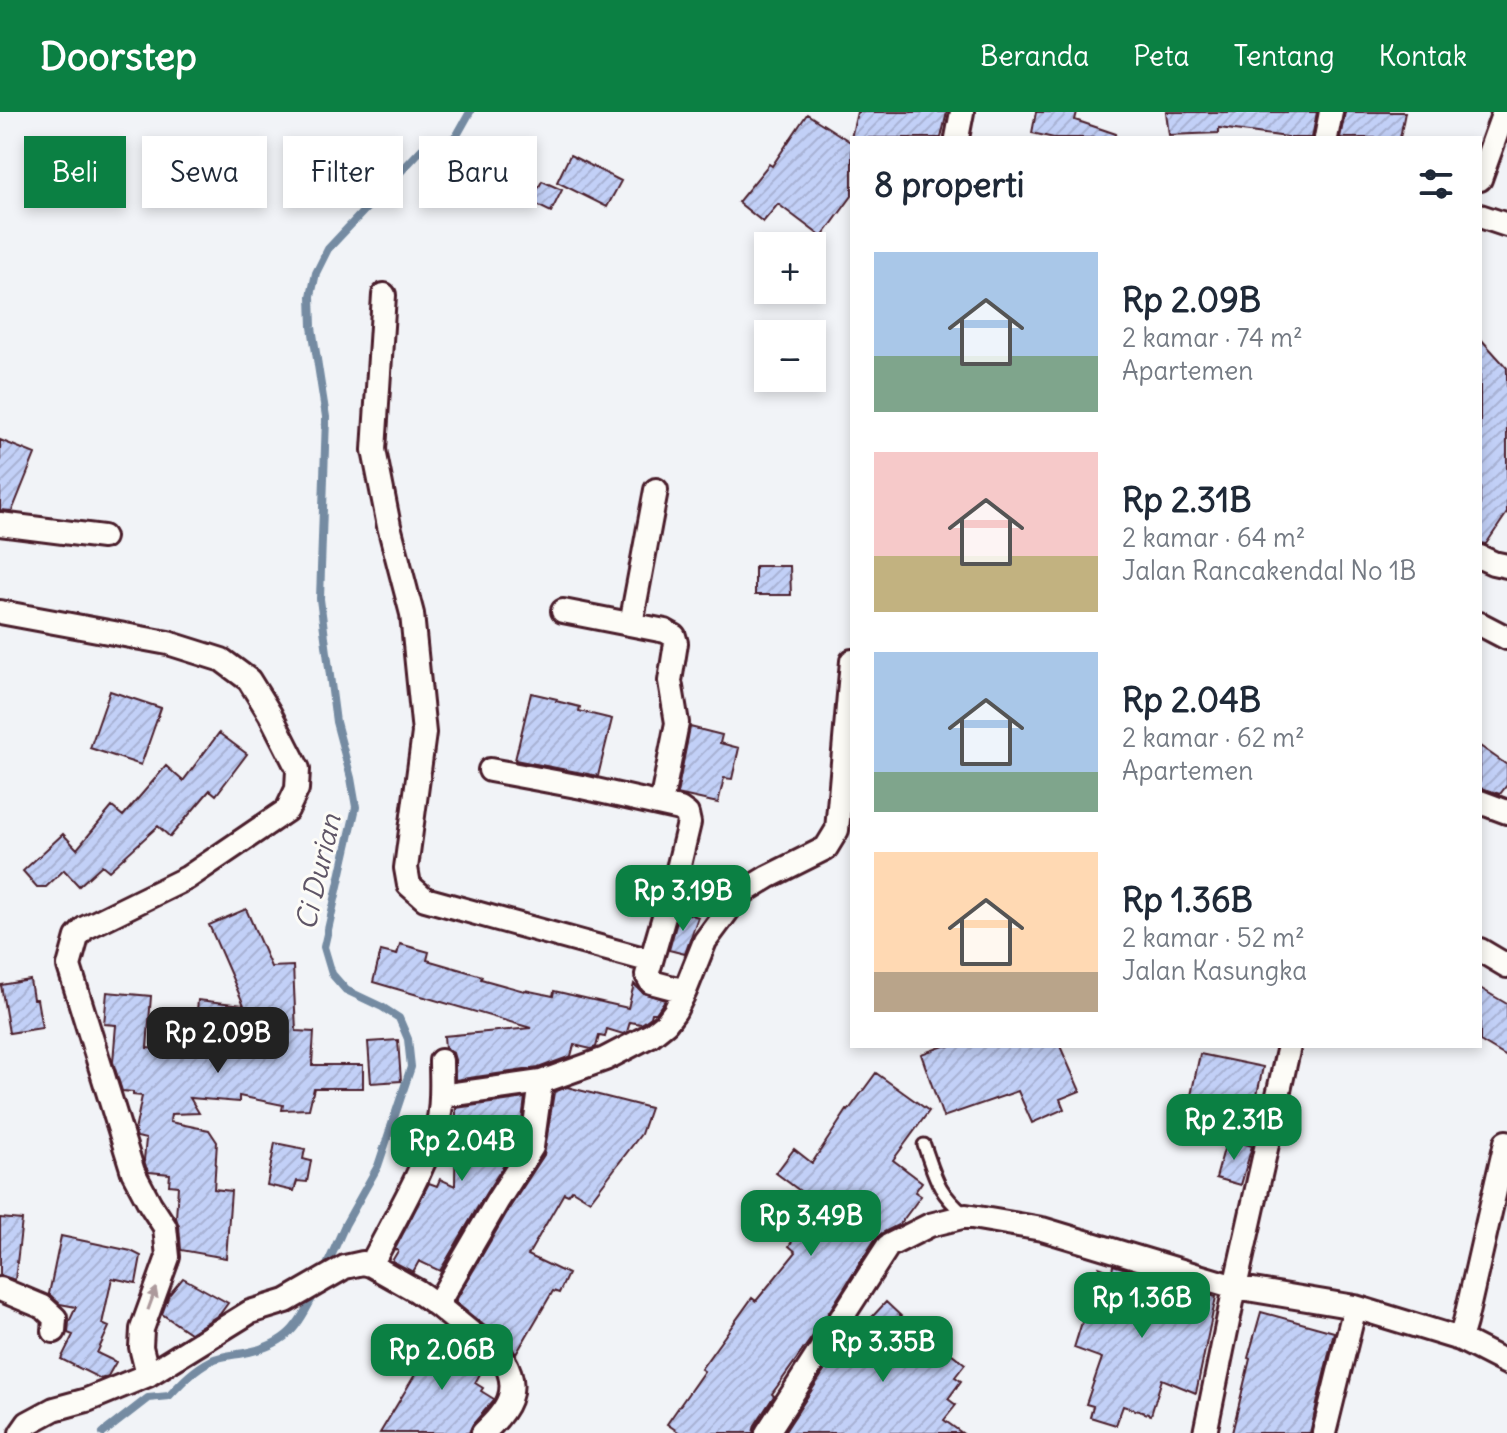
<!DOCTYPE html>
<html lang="id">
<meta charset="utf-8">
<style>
body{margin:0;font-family:Delius,sans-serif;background:#f6f6f7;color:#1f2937;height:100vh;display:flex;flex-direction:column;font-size:30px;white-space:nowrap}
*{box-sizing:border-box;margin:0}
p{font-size:26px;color:#747a83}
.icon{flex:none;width:44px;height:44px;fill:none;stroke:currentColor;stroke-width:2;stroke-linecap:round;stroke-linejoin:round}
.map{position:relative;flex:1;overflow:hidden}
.side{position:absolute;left:850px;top:24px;width:632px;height:912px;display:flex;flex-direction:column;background:#fff;border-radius:0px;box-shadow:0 4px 12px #0003}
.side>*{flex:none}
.hud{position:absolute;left:24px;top:24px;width:706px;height:72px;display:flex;gap:16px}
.tools{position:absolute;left:754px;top:120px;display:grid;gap:16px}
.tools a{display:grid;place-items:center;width:72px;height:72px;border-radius:0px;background:#fff;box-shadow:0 4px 12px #0003;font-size:40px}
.price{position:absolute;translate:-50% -68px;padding:0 18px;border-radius:16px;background:#0b8043;color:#fff;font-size:26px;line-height:52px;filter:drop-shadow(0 2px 4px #0008)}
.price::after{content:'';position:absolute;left:50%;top:48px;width:24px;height:18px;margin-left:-12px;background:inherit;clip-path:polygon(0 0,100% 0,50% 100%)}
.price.current{background:#222;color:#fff}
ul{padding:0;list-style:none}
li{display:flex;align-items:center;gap:24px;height:200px;padding:0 24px}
li span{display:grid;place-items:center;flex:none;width:224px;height:160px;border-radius:0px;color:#555}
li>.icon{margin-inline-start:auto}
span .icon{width:96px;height:96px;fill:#fffc;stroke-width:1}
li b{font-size:34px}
h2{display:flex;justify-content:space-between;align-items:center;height:96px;padding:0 24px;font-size:34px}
.pill{padding:0 28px;border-radius:0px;background:#fff;box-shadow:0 4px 12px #0003;font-size:28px;line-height:72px}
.pill.current{background:#0b8043;color:#fff}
header{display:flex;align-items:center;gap:48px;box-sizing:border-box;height:112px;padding:0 40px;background:#0b8043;color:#fff}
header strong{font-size:38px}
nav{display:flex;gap:44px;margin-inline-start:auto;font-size:28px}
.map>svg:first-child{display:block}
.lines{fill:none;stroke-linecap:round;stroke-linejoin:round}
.stream{stroke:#748ba2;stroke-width:8}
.building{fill:url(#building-hatch);stroke:#4a1f2b;stroke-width:2}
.lane-casing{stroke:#4a1f2b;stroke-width:17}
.street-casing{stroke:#4a1f2b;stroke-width:28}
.lane{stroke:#fdfcf7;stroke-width:11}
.street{stroke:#fdfcf7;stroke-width:22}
.oneway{fill:#ac999b}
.labels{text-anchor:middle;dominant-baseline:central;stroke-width:6;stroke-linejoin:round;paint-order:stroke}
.water-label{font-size:28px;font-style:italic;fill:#5f5566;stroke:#fdfcf7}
</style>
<header>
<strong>Doorstep</strong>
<nav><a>Beranda</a><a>Peta</a><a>Tentang</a><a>Kontak</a></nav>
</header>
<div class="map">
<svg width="1507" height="1321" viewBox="0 0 1507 1321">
<defs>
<pattern id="building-hatch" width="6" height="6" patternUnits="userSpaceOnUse" patternTransform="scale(2)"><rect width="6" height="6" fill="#c2d0f7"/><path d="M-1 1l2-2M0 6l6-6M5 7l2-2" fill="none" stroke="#a8b2d4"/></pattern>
</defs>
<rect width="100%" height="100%" fill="#f1f3f7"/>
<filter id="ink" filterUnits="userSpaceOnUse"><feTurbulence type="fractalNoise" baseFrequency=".0125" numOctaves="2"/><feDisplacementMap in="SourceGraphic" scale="16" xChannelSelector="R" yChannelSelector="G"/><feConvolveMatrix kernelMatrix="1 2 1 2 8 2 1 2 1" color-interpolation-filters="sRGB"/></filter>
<g filter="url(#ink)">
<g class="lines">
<path class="stream" d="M324 1160 345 1113 378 1054 411 955 408 927 399 906 382 895 346 878 332 862 324 835 356 695 351 666 336 610 320 487 326 305 312 215 311 184 316 161 328 137 422 37 456 25 470 0
M103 1321 148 1286 169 1284C182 1270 194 1257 212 1248 223 1243 237 1243 249 1240 288 1231 299 1214 315 1180"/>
</g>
<path class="building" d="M857 0H947L941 26H851Z
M1036 0H1077L1075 8 1116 22 1115 26H1054L1032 21Z
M1166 0H1317L1312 26H1287V25L1219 16V21L1169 23Z
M1345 0H1405L1400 26H1340Z
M807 2 852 31V84L822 125 778 92 763 110 738 90 769 52 772 54Z
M570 43 621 69 607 95 557 70Z
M542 69 562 78 551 100 531 90Z
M1480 226 1507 256V401L1486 432 1480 431Z
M0 328 35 342 12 399 0 398Z
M755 454H790L791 483H755Z
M110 579 161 596 141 653 90 636Z
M531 581 557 587 556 589 580 595 579 599 612 607 598 664 515 648Z
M690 615 722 623 720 631 739 636 732 667 724 666 718 691 677 682Z
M219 621 247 642 216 683 210 678 170 725 158 714 109 759 102 753 79 774 64 758 46 775H37L23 759 63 722 77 737 112 695 123 704 166 654 183 669Z
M1480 634 1507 653V673L1500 682 1480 676Z
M246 797 271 855 293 854 296 919 314 920 312 953H363V976H314L309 997 282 998 283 993 239 984V990L190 986 199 1001 171 1002 170 1010 209 1018 217 1030 214 1077 231 1079 226 1146 181 1138 179 1114 176 1106 178 1074 169 1073 170 1062 149 1060 146 1055 144 1048 146 1027 137 1025 135 1019 142 984 133 983V980L122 979 113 950 116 913 104 912 107 880 151 884 147 936 193 940 198 888 244 893 209 813Z
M680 799 698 805 685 842 669 838Z
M400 832 429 840 427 848 482 864 481 867 524 879 525 878 553 884 554 879 628 896 634 872 643 881 665 888 656 901H652L651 905 643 911 641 912 630 910 627 920 623 922 607 917 605 925 599 924 596 935 591 937 574 933 571 944 538 956 455 968V948L453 941 445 936 444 924 531 916 373 870 381 839 397 843Z
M30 868 33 887H37L42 916 9 921 1 873Z
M1480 876 1507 892V945L1480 929Z
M398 928 401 969 371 971 368 930Z
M944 934H1060L1080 979 1060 987 1064 997 1032 1011 1018 979 943 1005 921 942Z
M1200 942 1263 955 1253 1001 1190 988Z
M876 961 929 999 893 1048 922 1070 915 1080 921 1084 900 1112 882 1121 876 1126 822 1211 772 1282 774 1284 755 1313 753 1321H680L667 1312 704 1259 701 1257 752 1186 756 1189 796 1140 789 1134 797 1122 778 1109 800 1079 776 1061 794 1037 812 1051 847 998 848 999Z
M567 975 650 996 641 1022 590 1089 572 1078 568 1083 564 1081 528 1143 568 1162 559 1181 553 1179 516 1242 512 1236 455 1190 510 1095 544 1043 554 980Z
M525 986 519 1030 486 1081 440 1159 419 1149 413 1160 392 1149 398 1139 395 1137 429 1071 437 1074 440 1067 455 1074 456 996Z
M1227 1026 1252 1034 1241 1073 1216 1066Z
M275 1031 305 1037 303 1047 311 1049 307 1070 297 1069 294 1079 267 1073Z
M0 1106 22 1108 15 1168 0 1163Z
M61 1124 131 1139 141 1144 136 1171 112 1166 102 1212 109 1215 97 1241 116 1250 108 1264 101 1267 61 1247 73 1223 68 1221 69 1210 76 1195 60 1192 49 1182Z
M1113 1153 1216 1185 1196 1281 1162 1267 1151 1303 1123 1294 1116 1313 1090 1305 1093 1294 1086 1292 1102 1246 1074 1236 1099 1155 1112 1160Z
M183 1166 228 1191 220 1202 190 1221 162 1202 169 1183Z
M886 1190 939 1240 943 1235 965 1252 955 1265 961 1269 948 1287 956 1293 944 1308 962 1321H784L830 1250Z
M1261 1200 1334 1220 1310 1321H1232L1250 1247 1248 1246Z
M443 1216 486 1251 475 1271 483 1276 481 1279 494 1287 493 1289 473 1312 469 1321H380Z"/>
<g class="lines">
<defs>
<path id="lane" d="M924 1033C936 1067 937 1079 965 1103"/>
<path id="street" d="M957 26 962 0
M1326 26 1331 0
M1480 67 1504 0
M1480 104 1507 113
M384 183 374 338 389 414 412 502 424 621 406 756 409 773 425 787 651 849
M0 412 103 425
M1480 445 1493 451 1507 454
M563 499 665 519 674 524 676 531 670 569 677 611 661 692
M0 500 168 531 222 548 249 568 270 602 298 657 297 677 287 698 187 766 85 816 77 825 69 854 133 1060 150 1092 165 1115 168 1145 142 1217 141 1235 148 1263
M631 512 656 378
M1480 512 1507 526
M490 658 582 675 680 697 687 702 689 711 679 753 647 863 651 870 685 879
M1480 690 1507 700
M1480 838 1507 854
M441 984 541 970 605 947 651 923 666 911 675 899 685 879 705 829 731 794 745 779 768 765 826 736 837 718 852 549
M371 1153C393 1110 425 1057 438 1011 443 991 441 969 441 949
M0 1177 43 1195 55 1206 54 1219
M437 1193 498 1088 532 1035 541 970
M1460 1227 1465 1210 1506 1030
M21 1321 28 1311 54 1297 87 1288 148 1263 250 1200 286 1189 345 1155 363 1151 371 1153 417 1179 437 1193 503 1247C522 1278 507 1299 483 1321
M767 1321 888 1134 930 1113 966 1104 1042 1117 1235 1175 1355 1195 1460 1227 1507 1251
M1205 1321 1235 1175 1289 934
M1324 1321 1355 1195"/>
</defs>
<use href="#lane" class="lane-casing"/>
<use href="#street" class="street-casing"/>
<use href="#lane" class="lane"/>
<use href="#street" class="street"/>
</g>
<defs><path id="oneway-solid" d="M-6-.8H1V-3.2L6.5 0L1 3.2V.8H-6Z" transform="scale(2)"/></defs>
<use class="oneway" href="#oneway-solid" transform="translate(152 1187) rotate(-70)"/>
</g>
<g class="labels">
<g class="water-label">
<text transform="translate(318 760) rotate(-77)">Ci Durian</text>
</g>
</g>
</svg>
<div class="tools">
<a>+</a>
<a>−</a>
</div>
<b class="price" style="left:683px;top:821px">Rp 3.19B</b>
<b class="price current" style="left:218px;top:963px">Rp 2.09B</b>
<b class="price" style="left:1234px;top:1050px">Rp 2.31B</b>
<b class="price" style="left:462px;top:1071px">Rp 2.04B</b>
<b class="price" style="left:811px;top:1146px">Rp 3.49B</b>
<b class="price" style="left:1142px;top:1228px">Rp 1.36B</b>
<b class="price" style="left:883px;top:1272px">Rp 3.35B</b>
<b class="price" style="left:442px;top:1280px">Rp 2.06B</b>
<div class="hud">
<a class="pill current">Beli</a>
<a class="pill">Sewa</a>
<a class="pill">Filter</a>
<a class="pill">Baru</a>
</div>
<section class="side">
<h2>8 properti<svg class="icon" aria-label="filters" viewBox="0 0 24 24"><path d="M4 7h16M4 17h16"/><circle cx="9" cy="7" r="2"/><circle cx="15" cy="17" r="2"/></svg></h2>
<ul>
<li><span style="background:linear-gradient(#a9c7e8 65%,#7fa58c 0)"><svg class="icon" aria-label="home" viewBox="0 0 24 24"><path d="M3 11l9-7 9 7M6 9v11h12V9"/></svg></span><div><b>Rp 2.09B</b><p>2 kamar · 74 m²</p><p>Apartemen</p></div></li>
<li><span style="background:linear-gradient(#f6c9c9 65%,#c2b280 0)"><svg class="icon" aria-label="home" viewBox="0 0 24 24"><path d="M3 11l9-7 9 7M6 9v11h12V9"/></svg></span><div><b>Rp 2.31B</b><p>2 kamar · 64 m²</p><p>Jalan Rancakendal No 1B</p></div></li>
<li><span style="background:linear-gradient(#a9c7e8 75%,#7fa58c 0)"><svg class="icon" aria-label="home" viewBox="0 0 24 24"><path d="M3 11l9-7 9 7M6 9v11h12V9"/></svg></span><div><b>Rp 2.04B</b><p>2 kamar · 62 m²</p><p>Apartemen</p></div></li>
<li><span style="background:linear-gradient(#ffd9b3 75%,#b9a48a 0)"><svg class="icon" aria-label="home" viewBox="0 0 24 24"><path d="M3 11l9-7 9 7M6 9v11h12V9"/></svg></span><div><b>Rp 1.36B</b><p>2 kamar · 52 m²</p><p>Jalan Kasungka</p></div></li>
</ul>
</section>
</div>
